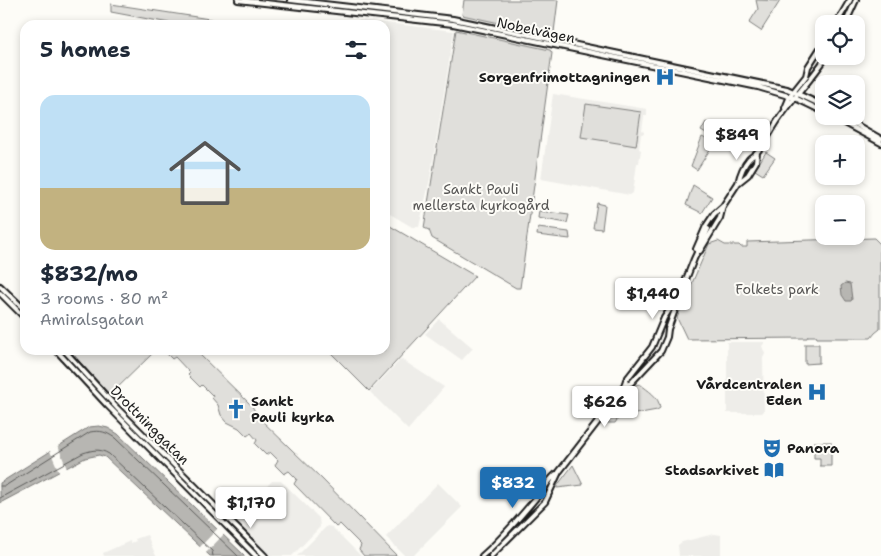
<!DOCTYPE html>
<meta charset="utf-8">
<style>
body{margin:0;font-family:"Shantell Sans",sans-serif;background:#f2f2f3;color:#1f2937;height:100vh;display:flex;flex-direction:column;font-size:19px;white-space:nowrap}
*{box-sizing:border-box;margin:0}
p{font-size:16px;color:#747a83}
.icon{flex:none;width:28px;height:28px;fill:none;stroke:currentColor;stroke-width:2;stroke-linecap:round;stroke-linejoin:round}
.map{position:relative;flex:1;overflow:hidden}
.side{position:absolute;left:20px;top:20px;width:370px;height:335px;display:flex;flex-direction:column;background:#fff;border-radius:15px;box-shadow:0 2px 8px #0003}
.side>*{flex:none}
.tools{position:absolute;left:815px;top:15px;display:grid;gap:10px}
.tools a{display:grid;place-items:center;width:50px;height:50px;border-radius:10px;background:#fff;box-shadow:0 2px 8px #0003;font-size:25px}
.price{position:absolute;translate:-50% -42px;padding:0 11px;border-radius:5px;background:#fff;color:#222;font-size:16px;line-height:32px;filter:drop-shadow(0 1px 2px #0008)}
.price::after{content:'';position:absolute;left:50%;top:30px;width:15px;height:11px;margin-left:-8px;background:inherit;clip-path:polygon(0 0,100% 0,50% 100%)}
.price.current{background:#1f6fb2;color:#fff}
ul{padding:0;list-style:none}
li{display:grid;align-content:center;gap:10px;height:265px;padding:0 20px}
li+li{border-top:1px solid #e0e1e3}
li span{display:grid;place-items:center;height:155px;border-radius:15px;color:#555}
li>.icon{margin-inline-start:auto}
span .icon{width:90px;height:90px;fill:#fffc;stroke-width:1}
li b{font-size:21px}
h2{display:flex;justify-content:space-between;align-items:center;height:60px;padding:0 20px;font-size:21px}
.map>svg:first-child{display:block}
.built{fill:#eeede9}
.green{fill:#e0dfdb;stroke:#7e7e7c}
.water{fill:#b7b6b2;stroke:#797876}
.pier{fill:#fdfcf7}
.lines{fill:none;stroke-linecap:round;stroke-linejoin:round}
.shore{stroke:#5a5a58;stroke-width:1}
.secondary-casing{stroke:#1c1c1c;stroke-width:8}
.secondary{stroke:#fdfcf7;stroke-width:4}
.labels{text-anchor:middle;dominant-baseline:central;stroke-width:4;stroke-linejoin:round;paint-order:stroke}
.street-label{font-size:14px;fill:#1c1c1c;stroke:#fdfcf7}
.poi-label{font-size:14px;font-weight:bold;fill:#1c1c1c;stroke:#fdfcf7;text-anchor:end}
.park-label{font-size:14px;fill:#575655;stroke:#fdfcf7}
</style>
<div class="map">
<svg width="881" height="556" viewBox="0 0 881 556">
<rect width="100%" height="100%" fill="#fdfcf7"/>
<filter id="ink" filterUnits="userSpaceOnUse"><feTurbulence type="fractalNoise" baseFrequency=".02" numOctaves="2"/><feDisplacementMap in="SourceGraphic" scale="10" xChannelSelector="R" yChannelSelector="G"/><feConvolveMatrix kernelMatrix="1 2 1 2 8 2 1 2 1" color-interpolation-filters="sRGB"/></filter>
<g filter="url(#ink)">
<path class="built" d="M360 20 454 31 430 179 419 227H412L385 211V25H355L356 23Z
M553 94 647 109V116H644L642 131 644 132V134H641L639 149 641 150 639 163H637L633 193 630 195 541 179Z
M439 319 473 348 462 360 425 334Z
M727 342H765L762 346 765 354 763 358 764 411 762 413H727Z
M401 359 444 387 408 430 370 392Z
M272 481H281L319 518 320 527 292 556H271L239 527 240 514Z
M438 483 462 507 413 556H405L386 537Z
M327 526 332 527 361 556H297Z
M714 534 721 535V556H679L678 545 682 542Z
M147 535 156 556H104L103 553 130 541 131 543 136 541 135 539Z"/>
<path class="green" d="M464 0H558L554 32 551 34 462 15Z
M756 0 780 1 761 31 749 23 758 9Z
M111 4 249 25H180L111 12Z
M456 30 550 50 552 53 520 288H516L432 238 429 230 424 228Z
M586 104 641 112 636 146 581 137Z
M706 122 738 141 733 149 701 131Z
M702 137 708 140 706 142 709 144 711 142 714 143 697 170 691 166Z
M766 152 775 158 763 175 755 170Z
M693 185 712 197 702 213 686 205Z
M597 203 605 205 602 229 593 228Z
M539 211 569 215 567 223 538 218Z
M385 223 475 276 369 391 328 350H385Z
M538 228 569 232 570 239 537 235Z
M874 238 880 244V329L875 333 871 338H817L816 336H808L807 338 687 339 677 318 709 244 718 241 725 245H739L741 247H747V242Z
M805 344H819V363L805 364Z
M69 350H154L155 351 110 395Z
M163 350H195L252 406 258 417 323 480 397 556H364L359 550 361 545 340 524 336 527 294 484 297 479 289 471 284 474 275 465 278 460 270 452 266 455 255 444 257 440 251 433 247 436 239 428 227 422 221 415 218 405 212 398 213 396 202 385 200 387 188 375 190 373 175 357 172 359Z
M640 384C648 391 659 396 660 408L657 410 619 417 615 423H604L635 385Z
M814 442H831V466H820V458H814V451H821V446L814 445Z
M573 465 583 485 557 488V486Z"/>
<path class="water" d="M845 283 850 284 852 299 851 301H846L842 295 841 286Z
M99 426 108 428 118 434 245 556H210L105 457 99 455 85 458 0 503V483L89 427Z"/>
<path class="pier" d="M58 446 67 469 60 474 50 451 48 450Z
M219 527 225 533 205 554 199 548Z"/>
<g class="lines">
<path class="shore" d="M0 486H5L90 432C101 430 106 432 115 438L238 556
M0 498 83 453C93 450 99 448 109 454L202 542 212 551 213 556"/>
<defs>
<path id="secondary" d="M238 0 453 24 758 87 795 98 824 112
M290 0 453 19 787 89 824 106
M836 24 850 0
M845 24 856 0
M785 108 790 96 806 76 808 67 824 42
M831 116 881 143
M841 116 881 139
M738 183C740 174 743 166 749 159 752 156 756 154 758 151 768 139 774 124 784 112 798 93 814 76 827 56
M696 249 706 226 714 214 723 206 738 183 748 175 756 162 757 152
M700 251 720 218 723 206
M0 286 25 310
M0 293 25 318
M56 350 107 405 256 556
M64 350 117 408 265 556
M624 386 631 383 661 351 667 337 668 329 679 299
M482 556C502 539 519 518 536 498 543 490 548 481 556 474
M491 556 545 502 559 472 607 410 624 386 626 380 652 347 664 318 681 292 694 259 708 229"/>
</defs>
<use href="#secondary" class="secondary-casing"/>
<use href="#secondary" class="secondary"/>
</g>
</g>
<defs>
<symbol id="hospital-bare" viewBox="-9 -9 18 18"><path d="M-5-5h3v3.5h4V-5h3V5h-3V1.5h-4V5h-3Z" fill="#1f6fb2" stroke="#fdfcf7" stroke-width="2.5" paint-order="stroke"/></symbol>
<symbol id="church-bare" viewBox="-9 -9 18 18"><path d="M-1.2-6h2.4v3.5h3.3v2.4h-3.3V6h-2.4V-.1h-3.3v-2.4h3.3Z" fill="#1f6fb2" stroke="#fdfcf7" stroke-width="2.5" paint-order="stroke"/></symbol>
<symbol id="theatre-bare" viewBox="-9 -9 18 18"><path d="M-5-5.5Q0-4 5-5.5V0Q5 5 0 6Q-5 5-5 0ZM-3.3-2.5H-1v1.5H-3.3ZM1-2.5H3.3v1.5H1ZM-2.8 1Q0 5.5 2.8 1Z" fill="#1f6fb2" stroke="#fdfcf7" stroke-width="2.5" paint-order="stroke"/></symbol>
<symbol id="library-bare" viewBox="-9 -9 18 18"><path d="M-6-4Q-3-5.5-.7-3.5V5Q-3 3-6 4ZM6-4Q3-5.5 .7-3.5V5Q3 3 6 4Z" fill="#1f6fb2" stroke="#fdfcf7" stroke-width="2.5" paint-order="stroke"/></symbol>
</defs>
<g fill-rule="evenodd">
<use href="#hospital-bare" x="651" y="63" width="28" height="28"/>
<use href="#hospital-bare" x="803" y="378" width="28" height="28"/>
<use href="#church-bare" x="222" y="395" width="28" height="28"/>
<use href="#theatre-bare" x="758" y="434" width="28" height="28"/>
<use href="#library-bare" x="760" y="456" width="28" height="28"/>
</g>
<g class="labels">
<g class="street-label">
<text transform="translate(536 30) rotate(12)">Nobelvägen</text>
<text transform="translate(150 425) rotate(45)">Drottninggatan</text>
</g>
<g class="poi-label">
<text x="650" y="77">Sorgenfrimottagningen</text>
<text x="802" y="384">Vårdcentralen<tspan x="802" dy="16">Eden</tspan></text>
<text x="251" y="401" text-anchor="start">Sankt<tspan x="251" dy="16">Pauli kyrka</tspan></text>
<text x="787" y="448" text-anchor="start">Panora</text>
<text x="759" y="470">Stadsarkivet</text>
</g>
<g class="park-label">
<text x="481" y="189">Sankt Pauli<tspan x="481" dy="16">mellersta kyrkogård</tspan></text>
<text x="777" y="289">Folkets park</text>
</g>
</g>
</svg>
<div class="tools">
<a><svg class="icon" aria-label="locate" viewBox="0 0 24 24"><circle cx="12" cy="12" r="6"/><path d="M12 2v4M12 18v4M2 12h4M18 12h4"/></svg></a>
<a><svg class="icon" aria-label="layers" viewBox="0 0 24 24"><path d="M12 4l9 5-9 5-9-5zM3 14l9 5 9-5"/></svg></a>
<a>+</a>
<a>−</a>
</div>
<b class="price" style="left:737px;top:161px">$849</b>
<b class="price" style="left:653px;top:320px">$1,440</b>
<b class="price" style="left:605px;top:428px">$626</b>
<b class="price current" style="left:513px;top:509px">$832</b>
<b class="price" style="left:251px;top:529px">$1,170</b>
<section class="side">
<h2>5 homes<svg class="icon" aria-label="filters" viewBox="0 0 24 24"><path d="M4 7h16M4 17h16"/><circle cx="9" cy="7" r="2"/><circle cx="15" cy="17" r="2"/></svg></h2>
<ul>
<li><span style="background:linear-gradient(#bfe0f5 60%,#c2b280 0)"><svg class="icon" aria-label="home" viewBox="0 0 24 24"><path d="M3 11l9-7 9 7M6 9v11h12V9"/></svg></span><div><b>$832/mo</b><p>3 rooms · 80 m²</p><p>Amiralsgatan</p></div></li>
</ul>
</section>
</div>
